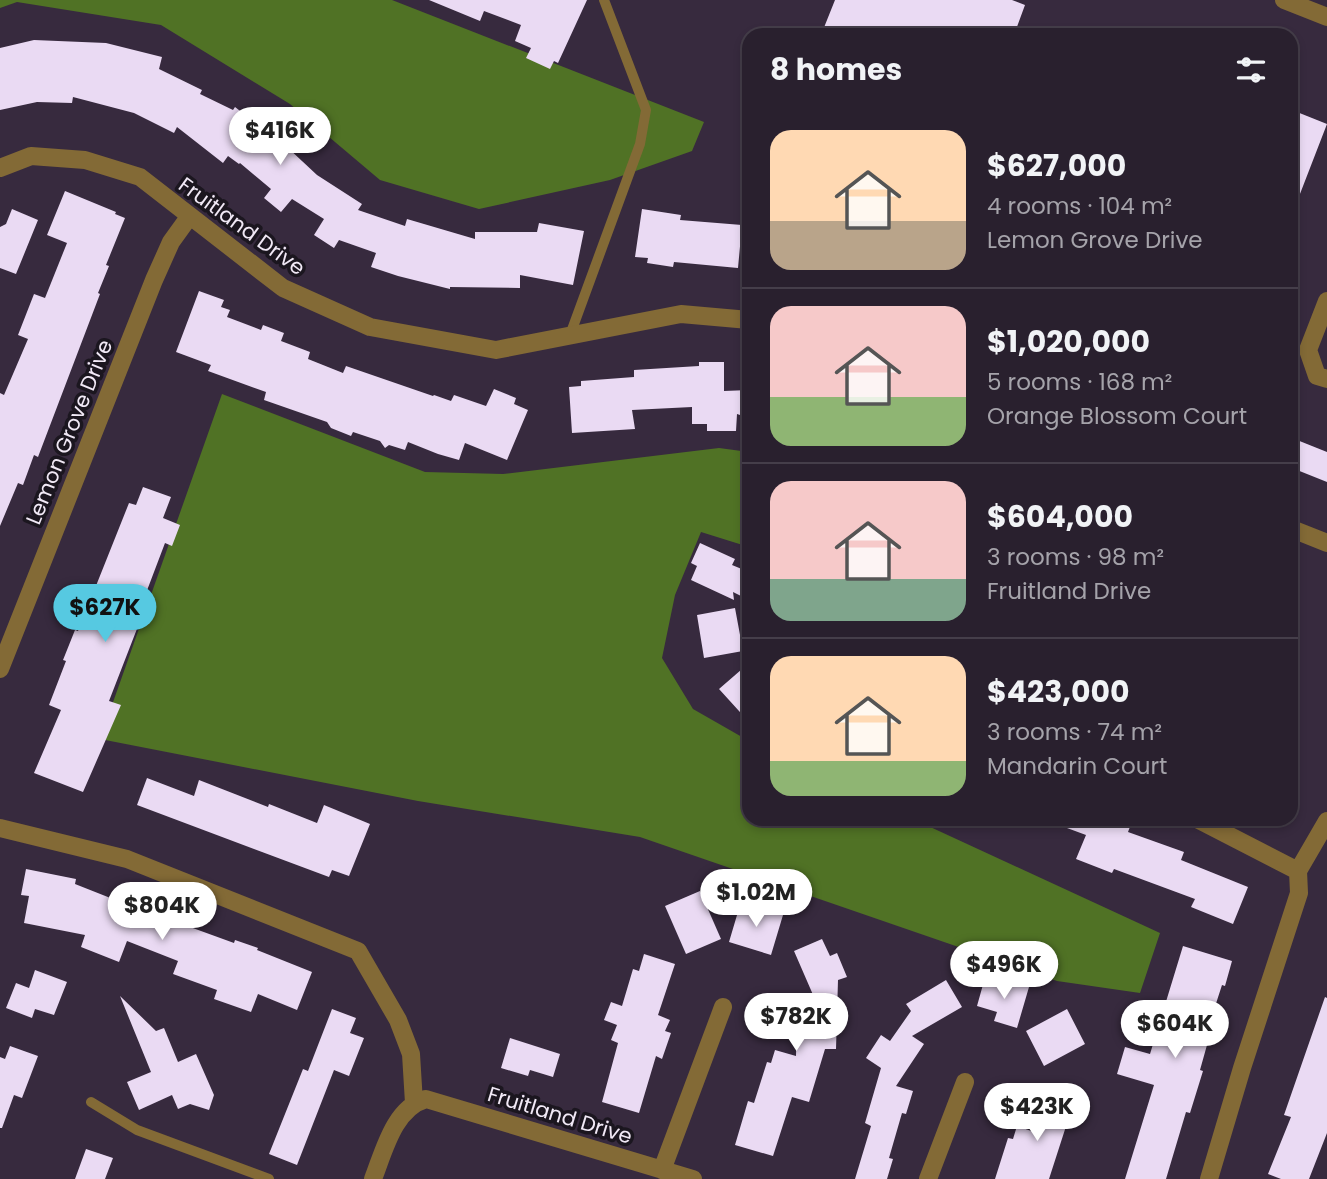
<!DOCTYPE html>
<meta charset="utf-8">
<style>
body{margin:0;font-family:Poppins,sans-serif;background:#352d3a;color:#f1f3f6;height:100vh;display:flex;flex-direction:column;font-size:26px;white-space:nowrap}
*{box-sizing:border-box;margin:0}
p{font-size:23px;color:#a5a3aa}
.icon{flex:none;width:38px;height:38px;fill:none;stroke:currentColor;stroke-width:2;stroke-linecap:round;stroke-linejoin:round}
.map{position:relative;flex:1;overflow:hidden}
.sheet{position:absolute;left:742px;top:28px;width:556px;height:798px;display:flex;flex-direction:column;background:#29202e;border-radius:21px;box-shadow:0 4px 10px #0003,0 0 0 2px #453e4a}
.sheet>*{flex:none}
.price{position:absolute;translate:-50% -60px;padding:0 16px;border-radius:24px;background:#fff;color:#222;font-size:23px;line-height:46px;filter:drop-shadow(0 2px 4px #0008)}
.price::after{content:'';position:absolute;left:50%;top:42px;width:21px;height:16px;margin-left:-10px;background:inherit;clip-path:polygon(0 0,100% 0,50% 100%)}
.price.on{background:#56c9e1;color:#111}
ul{padding:0;list-style:none}
li{display:flex;align-items:center;gap:21px;height:175px;padding:0 28px}
li+li{border-top:2px solid #453e4a}
li span{display:grid;place-items:center;flex:none;width:196px;height:140px;border-radius:21px;color:#555}
li>.icon{margin-inline-start:auto}
span .icon{width:84px;height:84px;fill:#fffc;stroke-width:1}
li b{font-size:30px}
h2{display:flex;justify-content:space-between;align-items:center;height:84px;padding:0 28px;font-size:30px}
.map>svg:first-child{display:block}
.forest{fill:#507225}
.building{fill:#eadaf3}
.lines{fill:none;stroke-linecap:round;stroke-linejoin:round}
.lane{stroke:#836a36;stroke-width:10}
.street{stroke:#836a36;stroke-width:18}
.labels{text-anchor:middle;dominant-baseline:central;stroke-width:7;stroke-linejoin:round;paint-order:stroke}
.street-label{font-size:21px;fill:#f1e9f6;stroke:#1b161f}
</style>
<div class="map">
<svg width="1327" height="1179" viewBox="0 0 1327 1179">
<rect width="100%" height="100%" fill="#372a3e"/>
<path class="forest" d="M0 0H392L704 122 692 151 610 180 479 209 380 180 290 104 161 25 17 2 0 8Z
M222 394 425 472 503 474 719 448 749 452V547L701 532 675 595 662 658 693 709 749 741V819H913L1160 933 1140 993 1057 981 640 837 418 801 100 739Z"/>
<path class="building" d="M429 0H587L558 63 554 61 550 69 526 58 531 48 515 41 521 25 484 11 480 21Z
M835 0H1012L1025 5 1014 35H821Z
M34 40 106 43 162 57 159 69 202 90 200 94 233 110 235 107 287 147 317 175 362 204 358 210 405 226 407 219 475 239V232H537L539 223 584 231 573 285 520 275V288L450 287V289L398 276 371 267 376 253 339 240 334 248 314 235 324 219 292 199 281 212 264 198 271 189 240 163 239 164 228 156 223 163 177 127 174 133 134 113 73 97 72 103 37 102 0 110V48Z
M1292 110 1327 124 1293 212H1292Z
M65 191 116 212 115 214 125 218 106 265 109 266 98 293 100 294 38 457 34 455 23 485 18 483 0 526V393L4 395 28 339 18 335 34 294 45 298 67 243 47 235Z
M12 209 38 220 16 274 0 268V227L6 224Z
M642 209 681 215 680 220 742 225 738 268 674 262 673 267 647 263 648 258 635 257Z
M199 291 224 300 221 307 230 310 227 317 261 330 263 325 284 333 281 341 310 352 308 359 343 373 346 366 433 396 434 395 451 401 454 395 486 406 494 389 516 398 514 404 528 410 507 460 465 443 459 460 438 454 408 442 405 450 389 445 385 448 380 441 353 432 351 436 331 428 327 422 264 400 266 392 208 371 211 365 176 352Z
M699 362H724V391L749 390V418L737 414 736 431H707V424H692V407L632 410 635 429 572 433 569 387 581 386V381L634 377V370L699 366Z
M1292 438 1327 452V482L1292 468Z
M143 487 171 497 163 518 180 525 172 546 165 543 143 601 147 603 109 701 121 705 83 792 34 773 61 710 49 705 66 661 63 660 75 630 78 631 129 503 136 505Z
M700 543 735 559 732 565 749 572V600L733 592 734 600 691 580 697 566 691 563Z
M735 608 743 651 704 658 697 615Z
M749 663V722L719 689Z
M147 778 194 796 199 780 268 807 269 804 317 823 324 805 370 824 349 876 332 870 329 877 137 805Z
M1048 819H1119L1131 824 1128 832 1184 852 1181 860 1248 887 1233 924 1191 907 1195 899 1114 869 1112 873 1076 859 1086 835 1048 821Z
M26 869 76 879 75 884 118 901 120 896 148 906 181 919 179 923 234 943 235 940 258 948 257 950 312 972 297 1010 258 994 251 1012 214 999 217 990 173 974 178 961 127 941 119 962 81 947 85 935 24 923 29 896 21 895Z
M700 891 721 939 686 954 665 906Z
M740 905 754 910 755 907 783 915 771 955 729 942Z
M822 939 830 956 837 953 847 977 838 980 836 1049H825L809 1102 792 1097 773 1156 735 1145 748 1101 754 1103 767 1062 771 1063 775 1050 796 1056 797 1004H817L794 951Z
M1183 946 1232 961 1225 986 1222 985 1211 1019 1214 1020 1200 1070 1203 1071 1190 1113 1186 1112 1166 1179H1125L1154 1085 1117 1074 1125 1047 1150 1054Z
M644 954 675 964 658 1015 670 1020 665 1031 671 1033 662 1059 656 1056 639 1113 602 1102 618 1043 611 1040 617 1025 604 1020 611 1002 622 1006 633 969 639 971Z
M35 970 67 982 54 1015 35 1009 32 1018 6 1008 16 983 29 988Z
M946 980 962 1007 912 1036 924 1044 896 1086 913 1091 906 1114 902 1113 889 1158 893 1159 887 1179H855L871 1126 865 1123 881 1068 866 1058 881 1035 890 1041 911 1011 906 1004Z
M1005 980 1029 987 1017 1028 994 1021 997 1012 977 1006 984 981 1003 986Z
M120 996 156 1031 164 1028 178 1062 196 1054 214 1095 209 1110 190 1104 178 1109 172 1095 139 1110 127 1082 151 1072Z
M1325 997 1327 998V1133L1309 1179H1281L1268 1174 1291 1117 1284 1115Z
M332 1009 356 1018 350 1033 364 1038 349 1076 334 1070 297 1165 269 1154 303 1069 308 1071Z
M1067 1009 1085 1044 1044 1066 1026 1031Z
M510 1038 560 1054 553 1077 530 1070 528 1076 501 1068Z
M10 1046 38 1056 22 1098 14 1095 2 1128H0V1057L5 1059Z
M1042 1094 1071 1098 1069 1117 1049 1179H995L1008 1138 1013 1139 1017 1126 1037 1133Z
M86 1149 113 1158 105 1179H75Z"/>
<g class="lines">
<path class="lane" d="M570 335 640 144 646 110 604 0
M91 1102 137 1130 269 1179"/>
<path class="street" d="M1284 0 1327 17
M0 168 31 156 85 160 140 177 283 288 370 327 496 350 681 314 749 320
M1327 301 1308 350 1317 376 1327 379
M1292 529 1327 543
M0 669 154 280 171 242 189 217
M1197 819 1298 871
M0 828 127 859 358 951 398 1020 411 1054 414 1103
M662 1170 723 1007
M373 1179C384 1151 394 1108 426 1099L693 1179
M928 1179 965 1082
M1209 1179 1242 1068 1299 893 1298 871 1327 821"/>
</g>
<g class="labels">
<g class="street-label">
<text transform="translate(242 226) rotate(36)">Fruitland Drive</text>
<text transform="translate(69 432) rotate(-68)">Lemon Grove Drive</text>
<text transform="translate(560 1115) rotate(17)">Fruitland Drive</text>
</g>
</g>
</svg>
<b class="price" style="left:280px;top:167px">$416K</b>
<b class="price on" style="left:105px;top:644px">$627K</b>
<b class="price" style="left:756px;top:929px">$1.02M</b>
<b class="price" style="left:162px;top:942px">$804K</b>
<b class="price" style="left:1004px;top:1001px">$496K</b>
<b class="price" style="left:796px;top:1053px">$782K</b>
<b class="price" style="left:1175px;top:1060px">$604K</b>
<b class="price" style="left:1037px;top:1143px">$423K</b>
<section class="sheet">
<h2>8 homes<svg class="icon" aria-label="filters" viewBox="0 0 24 24"><path d="M4 7h16M4 17h16"/><circle cx="9" cy="7" r="2"/><circle cx="15" cy="17" r="2"/></svg></h2>
<ul>
<li><span style="background:linear-gradient(#ffd9b3 65%,#b9a48a 0)"><svg class="icon" aria-label="home" viewBox="0 0 24 24"><path d="M3 11l9-7 9 7M6 9v11h12V9"/></svg></span><div><b>$627,000</b><p>4 rooms · 104 m²</p><p>Lemon Grove Drive</p></div></li>
<li><span style="background:linear-gradient(#f6c9c9 65%,#8fb573 0)"><svg class="icon" aria-label="home" viewBox="0 0 24 24"><path d="M3 11l9-7 9 7M6 9v11h12V9"/></svg></span><div><b>$1,020,000</b><p>5 rooms · 168 m²</p><p>Orange Blossom Court</p></div></li>
<li><span style="background:linear-gradient(#f6c9c9 70%,#7fa58c 0)"><svg class="icon" aria-label="home" viewBox="0 0 24 24"><path d="M3 11l9-7 9 7M6 9v11h12V9"/></svg></span><div><b>$604,000</b><p>3 rooms · 98 m²</p><p>Fruitland Drive</p></div></li>
<li><span style="background:linear-gradient(#ffd9b3 75%,#8fb573 0)"><svg class="icon" aria-label="home" viewBox="0 0 24 24"><path d="M3 11l9-7 9 7M6 9v11h12V9"/></svg></span><div><b>$423,000</b><p>3 rooms · 74 m²</p><p>Mandarin Court</p></div></li>
</ul>
</section>
</div>
